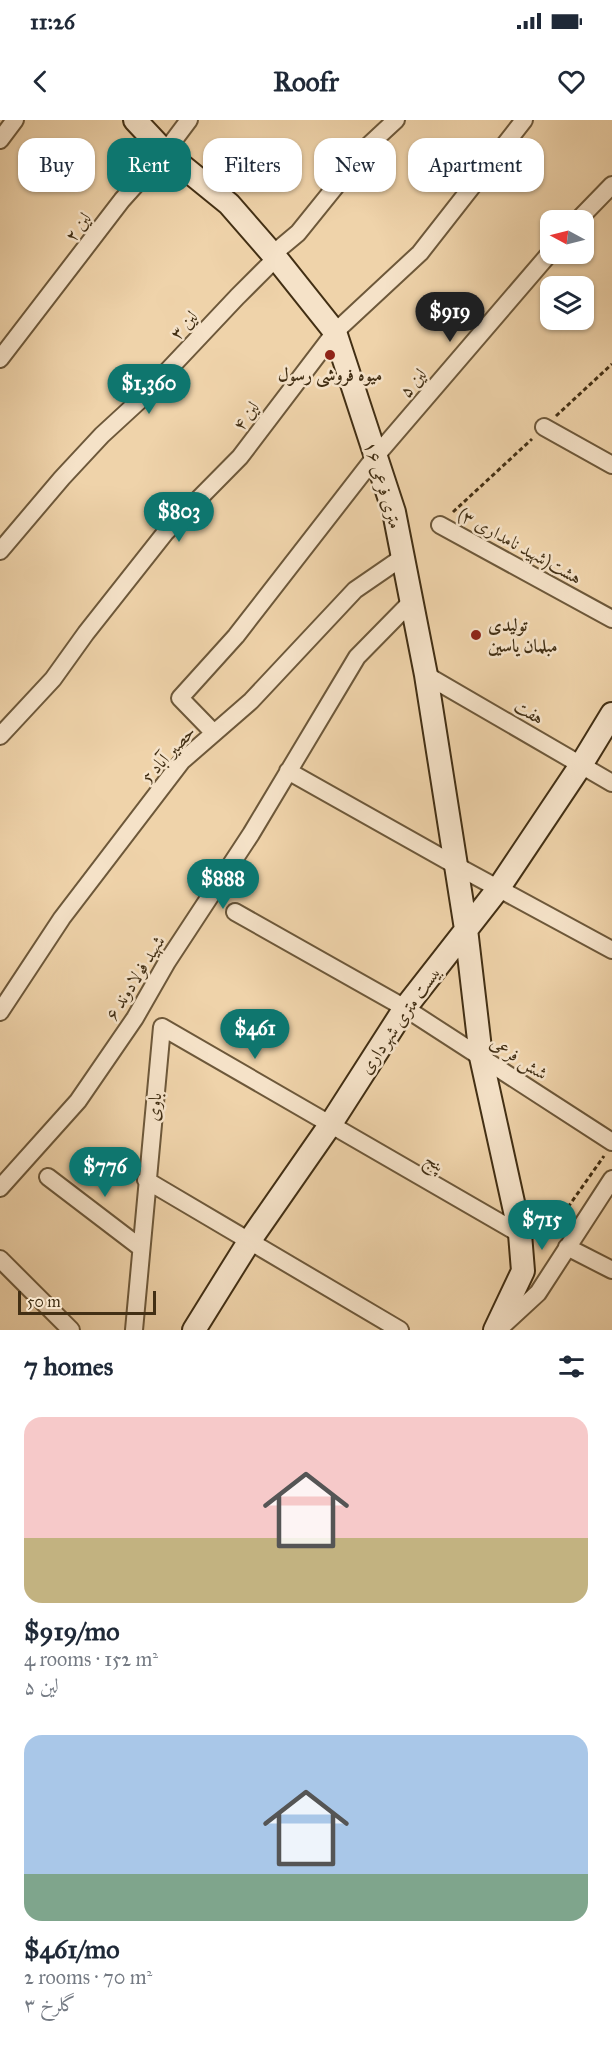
<!DOCTYPE html>
<meta charset="utf-8">
<style>
body{margin:0;font-family:"IM FELL Great Primer",Amiri,serif;background:#f6f6f7;color:#1f2937;height:100vh;display:flex;flex-direction:column;font-size:22px;white-space:nowrap}
*{box-sizing:border-box;margin:0}
p{font-size:20px;color:#747a83}
.icon{flex:none;width:33px;height:33px;fill:none;stroke:currentColor;stroke-width:2;stroke-linecap:round;stroke-linejoin:round}
.map{position:relative;height:1210px;overflow:hidden}
.sheet{display:flex;flex-direction:column;background:#fff;flex:1}
.sheet>*{flex:none}
.guide{position:absolute;left:18px;top:18px;width:576px;height:54px;display:flex;gap:12px}
.needle{width:39px;rotate:277deg}
.fabs{position:absolute;left:540px;top:90px;display:grid;gap:12px}
.fabs a{display:grid;place-items:center;width:54px;height:54px;border-radius:12px;background:#fff;box-shadow:0 2px 4px #0004;font-size:30px}
.scale{position:absolute;left:18px;bottom:15px;width:138px;box-sizing:border-box;padding-left:6px;border:3px solid #422f14;border-top:0;font-size:16px;line-height:21px;white-space:nowrap;color:#422f14;-webkit-text-stroke:4px #f5e2c8;paint-order:stroke}
.price{position:absolute;translate:-50% -51px;padding:0 14px;border-radius:21px;background:#0f766e;color:#fff;font-size:20px;line-height:39px;filter:drop-shadow(0 2px 3px #0008)}
.price::after{content:'';position:absolute;left:50%;top:36px;width:18px;height:14px;margin-left:-9px;background:inherit;clip-path:polygon(0 0,100% 0,50% 100%)}
.price.selected{background:#222;color:#fff}
ul{padding:0;list-style:none}
li{display:grid;align-content:center;gap:12px;height:318px;padding:0 24px}
li span{display:grid;place-items:center;height:186px;border-radius:18px;color:#555}
li>.icon{margin-inline-start:auto}
span .icon{width:108px;height:108px;fill:#fffc;stroke-width:1}
li b{font-size:26px}
h2{display:flex;justify-content:space-between;align-items:center;height:72px;padding:0 24px;font-size:26px}
.pill{padding:0 21px;border-radius:18px;background:#fff;box-shadow:0 2px 4px #0004;font-size:21px;line-height:54px}
.pill.selected{background:#0f766e;color:#fff}
.status{display:flex;justify-content:space-between;align-items:center;height:42px;padding:0 30px;background:#fff;direction:ltr}
.status svg{height:16px;fill:currentColor}
header{display:flex;justify-content:space-between;align-items:center;height:78px;padding:0 24px;background:#fff;font-size:27px;font-weight:700}
.map>svg:first-child{display:block}
.lines{fill:none;stroke-linecap:round;stroke-linejoin:round}
.street-casing{stroke:#6d583a;stroke-width:20}
.secondary-casing{stroke:#422f14;stroke-width:26}
.path{stroke:#422f14;stroke-width:3;stroke-dasharray:4.5 3;stroke-linecap:butt}
.street{stroke:#f5e2c8;stroke-width:16}
.secondary{stroke:#f5e2c8;stroke-width:22}
.poi-dot{fill:#8f2418;stroke:#f5e2c8;stroke-width:2}
.labels{text-anchor:middle;dominant-baseline:central;stroke-width:5;stroke-linejoin:round;paint-order:stroke}
.street-label{font-size:18px;fill:#422f14;stroke:#f5e2c8}
.poi-label{font-size:18px;font-weight:bold;fill:#422f14;stroke:#f5e2c8}
</style>
<div class="status"><b>11:26</b><svg viewBox="0 0 49 12"><path d="M0 12V9h3v3zM5 12V6h3v6zM10 12V3h3v9zM15 12V0h3v12zM26 1h20v11H26zM47 4h2v5h-2z"/></svg></div>
<header><svg class="icon" aria-label="back" viewBox="0 0 24 24"><path d="M15 5l-7 7 7 7"/></svg>Roofr<svg class="icon" aria-label="heart" viewBox="0 0 24 24"><path d="M12 20l-8-8c-3-5 5-10 8-4 3-6 11-1 8 4z"/></svg></header>
<div class="map">
<svg width="612" height="1210" viewBox="0 0 612 1210">
<rect width="100%" height="100%" fill="#efd3aa"/>
<filter id="stains"><feTurbulence type="fractalNoise" baseFrequency=".00333" numOctaves="4"/><feColorMatrix values="0 0 0 0 .2 0 0 0 0 .09 0 0 0 0 .02 0 0 0 .5 -.17"/></filter>
<radialGradient id="worn" r=".72"><stop offset=".6" stop-color="#630" stop-opacity="0"/><stop offset="1" stop-color="#630" stop-opacity=".3"/></radialGradient>
<g class="lines">
<defs>
<path id="street" d="M0 20 15 0
M578 100 612 65
M273 134 298 113 369 25 396 0
M0 239 122 80 165 32 189 0
M544 307 612 345
M440 405 612 499
M0 431 62 358 102 315 139 281 237 177 276 138
M426 555 612 663
M214 613 180 578 236 516 375 337 550 133
M0 616 53 559 86 513 165 413 240 337 335 212 420 133 524 0
M288 651 455 745 612 830
M235 792 405 888 612 1022
M0 892 62 798 182 641 251 581 355 470 403 437
M48 1057 141 1128
M146 1060 400 1210
M0 1068 78 981 135 898 167 842 251 714 357 537 411 482
M567 1127 612 1150
M0 1139 71 1210
M499 1209 538 1173 612 1059
M134 1210 162 907 520 1114"/>
<path id="secondary" d="M135 0 165 32 229 84 276 138 335 212 394 392 426 555 466 809 481 937 520 1114 523 1151 495 1210
M194 1210 250 1120 330 1005 405 888 498 769 581 645 612 594"/>
</defs>
<use href="#street" class="street-casing"/>
<use href="#secondary" class="secondary-casing"/>
<path class="path" d="M556 296 612 244
M453 392 532 319
M542 1124 604 1036"/>
<use href="#street" class="street"/>
<use href="#secondary" class="secondary"/>
</g>
<g class="poi-dot">
<circle cx="330" cy="235" r="6"/>
<circle cx="476" cy="515" r="6"/>
</g>
<g class="labels">
<g class="street-label">
<text transform="translate(78 107) rotate(-53)">لین ۲</text>
<text transform="translate(184 205) rotate(-48)">لین ۳</text>
<text transform="translate(413 263) rotate(-50)">لین ۵</text>
<text transform="translate(246 296) rotate(-53)">لین ۴</text>
<text transform="translate(383 365) rotate(73)">۱۶ متری فرعی</text>
<text transform="translate(520 426) rotate(29)">هشت(شهید نامداری ۳)</text>
<text transform="translate(529 592) rotate(30)">هفت</text>
<text transform="translate(168 634) rotate(-47)">حصیر آباد 5</text>
<text transform="translate(135 858) rotate(-58)">شهید فولادوند ۶</text>
<text transform="translate(400 900) rotate(-55)">بیست متری شهرداری</text>
<text transform="translate(519 938) rotate(33)">شش فرعی</text>
<text transform="translate(154 987) rotate(-84)">باوی</text>
<text transform="translate(435 1042) rotate(31)">پنج</text>
</g>
<g class="poi-label">
<text x="330" y="255">میوه فروشی رسول</text>
<text x="488" y="505" text-anchor="start">تولیدی<tspan x="488" dy="21">مبلمان یاسین</tspan></text>
</g>
</g>
<rect width="100%" height="100%" filter="url(#stains)"/>
<rect width="100%" height="100%" fill="url(#worn)"/>
</svg>
<div class="fabs">
<a><svg class="needle" viewBox="-14 -14 28 28"><path d="M0-13l5 13h-10z" fill="#e53935"/><path d="M0 13l5-13h-10z" fill="#747a83"/></svg></a>
<a><svg class="icon" aria-label="layers" viewBox="0 0 24 24"><path d="M12 4l9 5-9 5-9-5zM3 14l9 5 9-5"/></svg></a>
</div>
<div class="scale">50 m</div>
<b class="price selected" style="left:450px;top:223px">$919</b>
<b class="price" style="left:149px;top:295px">$1,360</b>
<b class="price" style="left:179px;top:423px">$803</b>
<b class="price" style="left:223px;top:790px">$888</b>
<b class="price" style="left:255px;top:940px">$461</b>
<b class="price" style="left:105px;top:1078px">$776</b>
<b class="price" style="left:542px;top:1131px">$715</b>
<div class="guide">
<a class="pill">Buy</a>
<a class="pill selected">Rent</a>
<a class="pill">Filters</a>
<a class="pill">New</a>
<a class="pill">Apartment</a>
</div>
</div>
<section class="sheet">
<h2>7 homes<svg class="icon" aria-label="filters" viewBox="0 0 24 24"><path d="M4 7h16M4 17h16"/><circle cx="9" cy="7" r="2"/><circle cx="15" cy="17" r="2"/></svg></h2>
<ul>
<li><span style="background:linear-gradient(#f6c9c9 65%,#c2b280 0)"><svg class="icon" aria-label="home" viewBox="0 0 24 24"><path d="M3 11l9-7 9 7M6 9v11h12V9"/></svg></span><div><b>$919/mo</b><p>4 rooms · 152 m²</p><p>لین ۵</p></div></li>
<li><span style="background:linear-gradient(#a9c7e8 75%,#7fa58c 0)"><svg class="icon" aria-label="home" viewBox="0 0 24 24"><path d="M3 11l9-7 9 7M6 9v11h12V9"/></svg></span><div><b>$461/mo</b><p>2 rooms · 70 m²</p><p>گلرخ ۳</p></div></li>
</ul>
</section>
